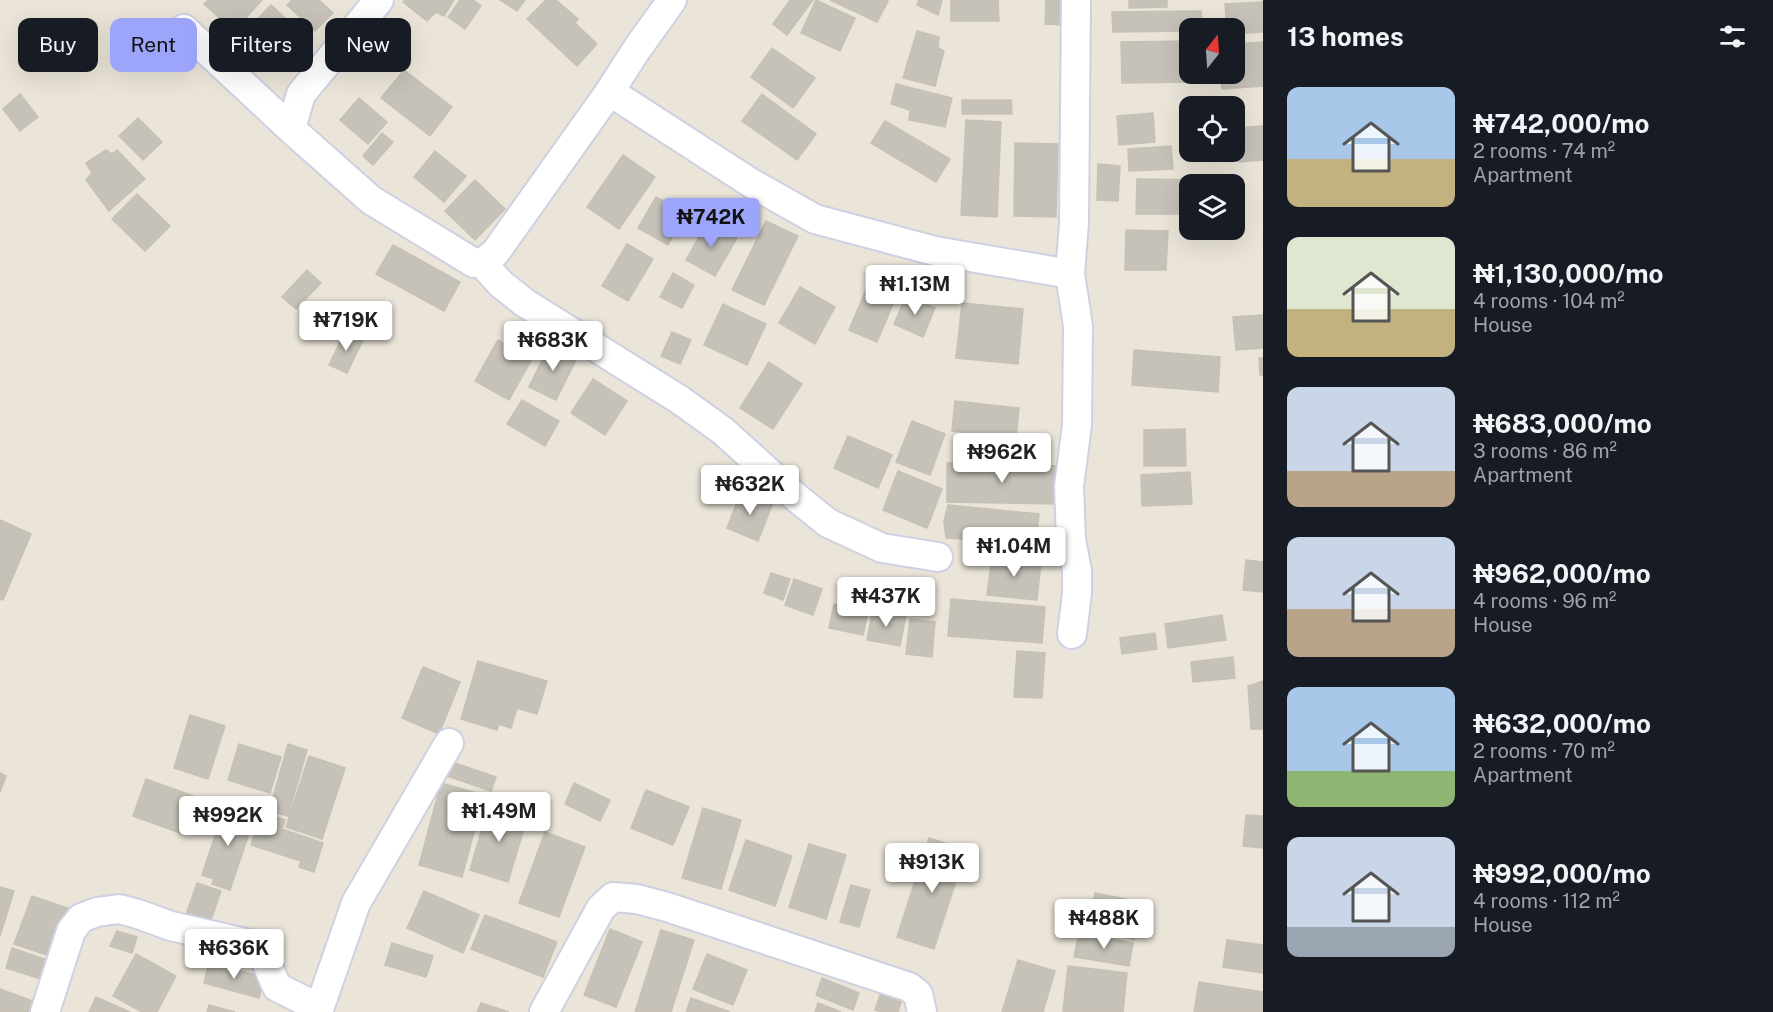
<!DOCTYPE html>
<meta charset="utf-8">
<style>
body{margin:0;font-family:"Public Sans",sans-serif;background:#20242c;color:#f1f3f6;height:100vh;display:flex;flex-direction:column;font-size:22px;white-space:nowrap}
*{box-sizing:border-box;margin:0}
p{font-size:20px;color:#9ea1a6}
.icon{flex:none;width:33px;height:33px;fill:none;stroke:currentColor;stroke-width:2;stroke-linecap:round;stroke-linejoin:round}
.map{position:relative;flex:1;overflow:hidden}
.details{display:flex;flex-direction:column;background:#171b24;width:510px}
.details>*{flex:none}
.top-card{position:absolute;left:18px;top:18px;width:570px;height:54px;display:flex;gap:12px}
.needle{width:39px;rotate:17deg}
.buttons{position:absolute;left:1179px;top:18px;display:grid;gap:12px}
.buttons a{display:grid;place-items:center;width:66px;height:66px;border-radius:12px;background:#171b24;box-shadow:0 6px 24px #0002;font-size:30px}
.price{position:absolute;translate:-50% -51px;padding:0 14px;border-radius:6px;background:#fff;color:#222;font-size:20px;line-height:39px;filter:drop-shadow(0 2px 3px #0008)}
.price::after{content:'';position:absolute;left:50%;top:36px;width:18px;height:14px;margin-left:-9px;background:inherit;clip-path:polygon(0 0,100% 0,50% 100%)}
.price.on{background:#9ca5f9;color:#111}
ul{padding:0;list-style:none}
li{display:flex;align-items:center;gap:18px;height:150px;padding:0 24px}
li span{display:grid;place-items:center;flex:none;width:168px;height:120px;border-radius:12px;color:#555}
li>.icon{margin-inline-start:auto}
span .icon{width:72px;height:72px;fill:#fffc;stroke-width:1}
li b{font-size:26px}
h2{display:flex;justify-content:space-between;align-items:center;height:72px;padding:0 24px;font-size:26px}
.pill{padding:0 21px;border-radius:12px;background:#171b24;box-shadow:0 6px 24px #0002;font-size:21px;line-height:54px}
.pill.on{background:#9ca5f9;color:#111}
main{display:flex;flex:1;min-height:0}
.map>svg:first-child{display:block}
.building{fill:#c6c2b9;stroke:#c6c1b3;stroke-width:1.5}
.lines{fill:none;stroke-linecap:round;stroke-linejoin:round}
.minor-casing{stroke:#cfd0e2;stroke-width:32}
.minor{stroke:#fff;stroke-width:28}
</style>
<main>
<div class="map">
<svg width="1263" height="1012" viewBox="0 0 1263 1012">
<rect width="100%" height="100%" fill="#ebe5d9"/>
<path class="building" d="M208 0H262L234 31 204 4Z
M292 0H319L333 13 315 31 287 5Z
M405 0H454L444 16 436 12 427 21 403 2Z
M460 0H473L481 6 465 29 448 17Z
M500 0H525L517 11Z
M546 0H556L578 19 575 23 597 44 577 66 527 19Z
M790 0H813L787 35 773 24Z
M816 0 855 18 840 51 801 33Z
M830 0H886L888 1 877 22Z
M919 0H942L938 15 917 5Z
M951 0H998L999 21H951Z
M1046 0H1065L1064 25 1045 24Z
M1129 0H1167V7L1129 8Z
M1263 2V32L1234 34V28H1227L1225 4Z
M271 5 297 29 265 62 239 38Z
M1201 11 1202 28H1190V31L1113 32 1112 12Z
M917 31 939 37 938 48 944 51 935 86 903 78Z
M1190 41V74H1193V82L1122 83 1121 42Z
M1263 42V86L1222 89 1220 74H1234V44Z
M772 48 815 78 793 108 751 77Z
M404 70 452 107 430 136 381 98Z
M896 84 952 98 945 127 909 120 910 110 891 104Z
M20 94 38 117 20 131 3 109Z
M762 94 816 134 797 160 742 121Z
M359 98 387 122 368 144 340 120Z
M962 100H1011L1012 114H962Z
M1153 113 1155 142 1119 145 1117 116Z
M138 118 162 142 143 160 119 136Z
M966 120 1001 122 997 217 961 215Z
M885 121 950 159 936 182 871 143Z
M1263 126V160L1239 162 1236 128Z
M382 133 393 142 373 165 363 156Z
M1015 143 1058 144 1056 217 1014 216Z
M1171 146 1173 169 1129 171 1128 149Z
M106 150 112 154 117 150 145 179 109 211 86 180 92 173 86 163Z
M435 151 466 176 444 202 414 177Z
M623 155 655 177 619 229 587 207Z
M1098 164 1120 166 1118 201 1097 200Z
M1137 179 1209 180V184H1190V214H1136Z
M475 180 505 209 475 240 445 211Z
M137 194 170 226 145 251 112 219Z
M656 197 685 214 668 245 638 228Z
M708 221 737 238 715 276 686 260Z
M766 221 798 236 764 305 732 290Z
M1126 230 1168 231 1166 270H1125Z
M627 244 653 259 628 301 602 286Z
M393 245 460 282 444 311 376 274Z
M307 270 321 283 296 309 282 297Z
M673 273 694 285 682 308 660 297Z
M871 278 899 290 877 342 849 330Z
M800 287 835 307 815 344 779 323Z
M906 296 935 308 923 337 894 324Z
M962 303 1023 309 1018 364 956 358Z
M723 304 766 324 747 365 704 345Z
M1263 315V348L1236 350 1233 317Z
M345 332 363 340 347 373 329 365Z
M672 332 691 340 680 364 661 356Z
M498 340 532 359 509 400 475 381Z
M550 344 577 358 556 400 529 387Z
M1134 350 1220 357 1218 392 1132 385Z
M1259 358H1263V375H1260Z
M769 362 802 384 773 429 740 408Z
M593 379 627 401 605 435 571 413Z
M522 400 559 421 545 446 507 424Z
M955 401 1019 408 1016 438 952 431Z
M912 421 945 434 930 475 896 462Z
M1185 429 1186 466H1144V430Z
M848 436 892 455 878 488 834 468Z
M947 463 1058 466 1057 504 947 502Z
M898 471 942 489 927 528 883 510Z
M1190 472 1192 504 1142 506 1141 475Z
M741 492 772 505 758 541 727 528Z
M948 505 1039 514 1036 542 946 538 944 521Z
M0 520 31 534 3 600 0 599Z
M992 556 1041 562 1037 600 987 595Z
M1246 560 1263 562V592L1243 590Z
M771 573 790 579 783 600 764 593Z
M794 579 822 589 813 615 785 605Z
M951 599 1045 607 1042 643 948 636Z
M834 604 868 611 863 635 829 628Z
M873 609 906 615 900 646 867 640Z
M1222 615 1226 640 1168 648 1165 624Z
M910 619 935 622 932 657 906 654Z
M1155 633 1157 649 1122 654 1120 638Z
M1017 651 1045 653 1042 698 1014 697Z
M1233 657 1235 678 1193 682 1191 662Z
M478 661 547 681 537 714 517 708 511 728 499 724 497 730 461 719Z
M423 667 460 682 439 734 402 718Z
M1263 681V729H1251L1248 686Z
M190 715 225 726 208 779 174 768Z
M239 744 281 757 270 793 228 780Z
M288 744 307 750 288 816 269 811Z
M309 756 345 768 322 839 286 827Z
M452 762 496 777 491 791 447 776Z
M0 773 6 776 0 792Z
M146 779 196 797 183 834 133 816Z
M441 783 484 795 462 877 419 865Z
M574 783 610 800 600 821 565 804Z
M646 790 689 807 673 845 631 828Z
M489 804 528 815 508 882 470 870Z
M225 806 255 816 230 890 212 884 214 879 202 875Z
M703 808 741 820 721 889 682 878Z
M262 812 285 820 282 829 323 843 314 872 299 867 301 861 251 845Z
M1246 815 1263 816V848L1243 846Z
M545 832 585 847 559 917 519 903Z
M929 838 966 850 934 949 897 937Z
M746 840 792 856 775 906 729 890Z
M809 844 846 855 826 919 789 907Z
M197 883 221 891 210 923 186 915Z
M851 885 870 890 859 927 840 922Z
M0 887 14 891 0 936Z
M424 891 479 915 463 953 407 928Z
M1095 893 1141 902 1134 939 1087 930Z
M32 896 70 909 53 957 14 944Z
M485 915 557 942 543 977 471 949Z
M610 929 642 942 616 1007 584 995Z
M661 930 694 940 671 1012H635Z
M117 931 137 937 132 953 110 946Z
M1079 933 1133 943 1129 966 1074 957Z
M1227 940 1263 945V973L1223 967Z
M392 943 433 956 426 977 385 965Z
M12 948 47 960 41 979 6 968Z
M136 954 176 976 157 1012H142L113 996Z
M707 954 747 970 733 1005 693 989Z
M1018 960 1055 971 1043 1012H1002Z
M209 963 264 977 259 998 204 983Z
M1068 966 1127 973 1123 1012H1063Z
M822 978 859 993 853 1010 816 995Z
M1199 982 1263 992V1012H1194Z
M0 989 38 1003 35 1012H0Z
M881 992 902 999 898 1012H882L875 1010Z
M96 997 130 1012H89Z
M691 998 730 1012H686Z
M481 1003 509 1012H477Z
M818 1003 841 1012H815Z
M209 1005 235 1012H207Z"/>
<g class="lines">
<defs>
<path id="minor" d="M184 29 291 129 371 200 474 263H482L495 253 608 94 615 95 751 183 815 219 935 251 1070 274
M608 94 637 49 672 0
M291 129 301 94 379 0
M482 263 501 284 525 303 680 400 723 431 798 499 828 523 882 548 938 557
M1072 634 1077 593V571L1071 540 1069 486 1077 425 1078 326 1070 274 1074 223 1076 0
M45 1012 71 931 81 918 97 912 119 909 138 914 171 926 259 946 277 987 319 1008
M318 1012 356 903 449 743
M544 1012 601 908 613 897 637 899 667 907 909 987 918 994 922 1012"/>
</defs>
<use href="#minor" class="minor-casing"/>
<use href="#minor" class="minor"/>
</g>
</svg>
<div class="buttons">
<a><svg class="needle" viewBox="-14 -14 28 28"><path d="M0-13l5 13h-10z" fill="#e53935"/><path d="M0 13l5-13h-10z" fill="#9ea1a6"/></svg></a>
<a><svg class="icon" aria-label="locate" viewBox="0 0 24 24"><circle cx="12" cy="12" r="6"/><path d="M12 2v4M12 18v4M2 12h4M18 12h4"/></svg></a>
<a><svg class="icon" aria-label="layers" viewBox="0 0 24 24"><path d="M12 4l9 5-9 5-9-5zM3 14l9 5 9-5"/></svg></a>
</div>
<b class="price on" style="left:711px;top:249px">₦742K</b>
<b class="price" style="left:915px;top:316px">₦1.13M</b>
<b class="price" style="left:346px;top:352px">₦719K</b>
<b class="price" style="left:553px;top:372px">₦683K</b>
<b class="price" style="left:1002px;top:484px">₦962K</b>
<b class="price" style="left:750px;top:516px">₦632K</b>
<b class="price" style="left:1014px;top:578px">₦1.04M</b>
<b class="price" style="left:886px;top:628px">₦437K</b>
<b class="price" style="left:499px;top:843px">₦1.49M</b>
<b class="price" style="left:228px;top:847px">₦992K</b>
<b class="price" style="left:932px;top:894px">₦913K</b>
<b class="price" style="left:1104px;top:950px">₦488K</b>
<b class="price" style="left:234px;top:980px">₦636K</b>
<div class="top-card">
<a class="pill">Buy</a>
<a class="pill on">Rent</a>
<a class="pill">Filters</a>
<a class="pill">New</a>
</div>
</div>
<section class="details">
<h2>13 homes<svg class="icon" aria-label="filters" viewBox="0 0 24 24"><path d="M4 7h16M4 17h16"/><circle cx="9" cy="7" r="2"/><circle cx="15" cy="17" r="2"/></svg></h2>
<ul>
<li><span style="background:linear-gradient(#a9c7e8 60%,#c2b280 0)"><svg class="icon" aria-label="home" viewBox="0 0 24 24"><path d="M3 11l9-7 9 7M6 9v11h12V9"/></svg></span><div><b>₦742,000/mo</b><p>2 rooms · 74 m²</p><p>Apartment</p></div></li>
<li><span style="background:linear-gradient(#dfe7d0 60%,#c2b280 0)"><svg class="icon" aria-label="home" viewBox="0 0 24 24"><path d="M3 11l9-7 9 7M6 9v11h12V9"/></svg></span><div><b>₦1,130,000/mo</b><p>4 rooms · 104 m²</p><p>House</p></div></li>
<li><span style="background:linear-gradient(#c9d6e8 70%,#b9a48a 0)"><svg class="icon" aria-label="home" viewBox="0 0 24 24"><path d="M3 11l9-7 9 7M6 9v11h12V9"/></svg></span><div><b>₦683,000/mo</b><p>3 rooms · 86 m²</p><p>Apartment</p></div></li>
<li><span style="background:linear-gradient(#c9d6e8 60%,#b9a48a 0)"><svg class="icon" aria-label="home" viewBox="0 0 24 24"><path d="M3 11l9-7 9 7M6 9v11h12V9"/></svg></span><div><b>₦962,000/mo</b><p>4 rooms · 96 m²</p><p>House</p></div></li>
<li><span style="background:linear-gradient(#a9c7e8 70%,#8fb573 0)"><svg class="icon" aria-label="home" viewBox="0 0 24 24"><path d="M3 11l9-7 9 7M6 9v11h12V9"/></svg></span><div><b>₦632,000/mo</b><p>2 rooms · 70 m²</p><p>Apartment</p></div></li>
<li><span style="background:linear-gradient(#c9d6e8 75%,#9aa5b1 0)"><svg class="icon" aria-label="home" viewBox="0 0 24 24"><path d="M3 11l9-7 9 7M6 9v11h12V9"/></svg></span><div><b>₦992,000/mo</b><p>4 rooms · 112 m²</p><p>House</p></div></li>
</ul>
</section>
</main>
